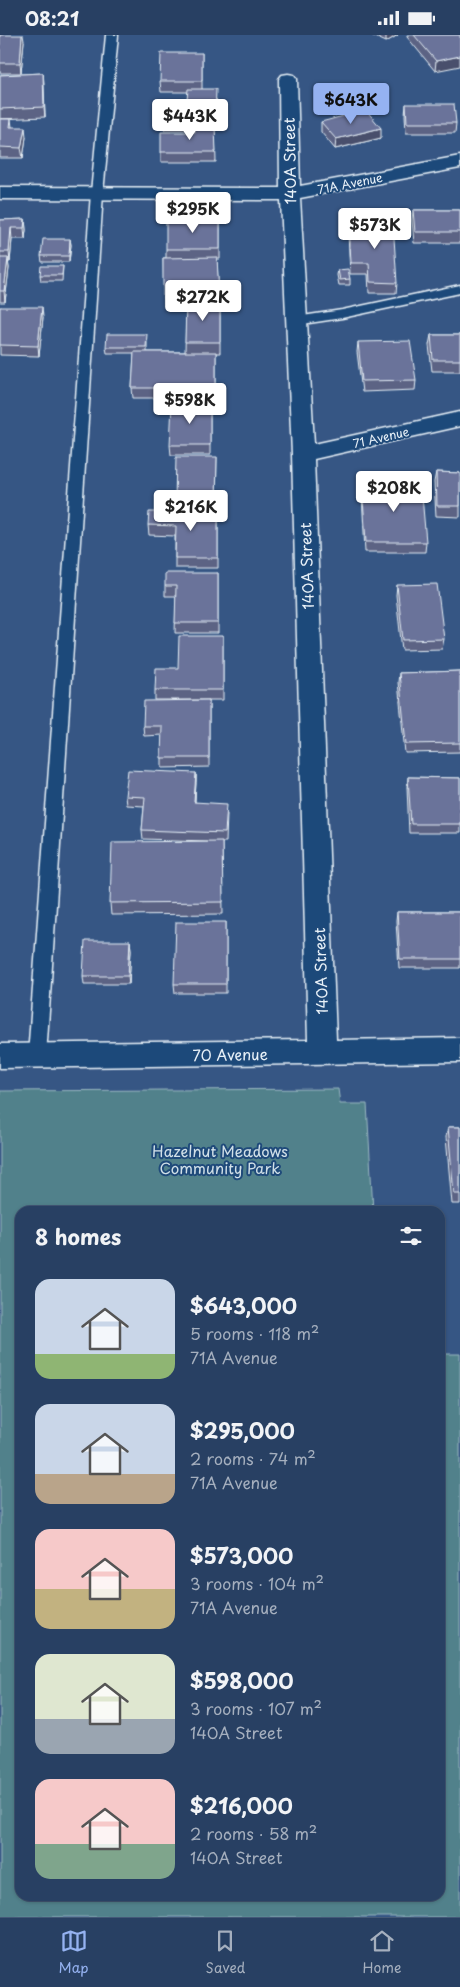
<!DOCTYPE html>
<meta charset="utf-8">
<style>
body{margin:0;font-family:"Playpen Sans",sans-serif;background:#304769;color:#f1f3f6;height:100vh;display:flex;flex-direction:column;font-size:19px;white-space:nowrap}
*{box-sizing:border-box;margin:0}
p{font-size:16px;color:#a5afbe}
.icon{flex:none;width:28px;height:28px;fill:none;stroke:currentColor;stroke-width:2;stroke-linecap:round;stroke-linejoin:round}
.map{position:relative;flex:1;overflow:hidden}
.drawer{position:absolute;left:15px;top:1171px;width:430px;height:695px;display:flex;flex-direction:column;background:#284063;border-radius:15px;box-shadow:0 1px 4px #0004,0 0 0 1px #445978}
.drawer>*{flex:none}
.price{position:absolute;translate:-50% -42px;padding:0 11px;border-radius:5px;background:#fff;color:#222;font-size:16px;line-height:32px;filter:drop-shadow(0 1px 2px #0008)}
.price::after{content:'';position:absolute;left:50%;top:30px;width:15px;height:11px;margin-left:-8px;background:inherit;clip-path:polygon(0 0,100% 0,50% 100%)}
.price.on{background:#95b2f1;color:#111}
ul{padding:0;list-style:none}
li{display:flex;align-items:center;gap:15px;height:125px;padding:0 20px}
li span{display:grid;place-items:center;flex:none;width:140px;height:100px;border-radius:15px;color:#555}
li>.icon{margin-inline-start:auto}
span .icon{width:60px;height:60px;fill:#fffc;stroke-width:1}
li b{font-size:21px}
h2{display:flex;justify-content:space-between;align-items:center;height:60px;padding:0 20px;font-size:21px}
.status{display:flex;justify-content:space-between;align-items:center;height:35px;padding:0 25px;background:#284063;direction:ltr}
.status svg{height:14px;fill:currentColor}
.menu{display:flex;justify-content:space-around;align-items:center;height:70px;border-top:1px solid #445978;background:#284063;font-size:14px;color:#a5afbe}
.menu a{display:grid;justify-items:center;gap:2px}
.menu .on{color:#95b2f1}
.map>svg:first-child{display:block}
.green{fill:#51818b;stroke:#9cb9c2}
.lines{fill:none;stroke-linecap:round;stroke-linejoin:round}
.service-casing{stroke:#e8f1f8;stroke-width:3}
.minor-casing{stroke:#e8f1f8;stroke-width:3}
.service{fill:#1f4a7a;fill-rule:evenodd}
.minor{fill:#1f4a7a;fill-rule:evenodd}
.wall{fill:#5b6384;stroke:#e8f1f8}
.shaded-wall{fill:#4a506c;stroke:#e8f1f8}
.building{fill:#6a739a;stroke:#e8f1f8}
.labels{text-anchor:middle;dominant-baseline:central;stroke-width:4;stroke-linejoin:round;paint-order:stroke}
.far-street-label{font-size:12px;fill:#e8f1f8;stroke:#1f4a7a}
.street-label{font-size:15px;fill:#e8f1f8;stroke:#1f4a7a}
.park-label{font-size:15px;fill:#d1e0e8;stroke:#1f4a7a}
</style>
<div class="status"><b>08:21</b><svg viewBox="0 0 49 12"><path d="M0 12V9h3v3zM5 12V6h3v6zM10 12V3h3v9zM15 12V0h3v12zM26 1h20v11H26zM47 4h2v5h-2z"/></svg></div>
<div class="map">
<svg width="460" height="1882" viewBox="0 0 460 1882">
<rect width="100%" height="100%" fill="#365684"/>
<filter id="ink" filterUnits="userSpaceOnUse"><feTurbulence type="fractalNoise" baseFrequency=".02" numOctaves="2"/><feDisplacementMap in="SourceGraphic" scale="10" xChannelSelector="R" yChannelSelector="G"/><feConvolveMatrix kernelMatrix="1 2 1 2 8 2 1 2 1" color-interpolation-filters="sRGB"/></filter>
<g filter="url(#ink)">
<path class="green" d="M338 1054 340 1069H367L373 1176H20V1861H440V1319H460V1882H0V1056Z"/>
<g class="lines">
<defs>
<path id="service" d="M106 0H118L103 158 46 1021 43 1026 37 1029 31 1026 28 1021 91 158Z
M460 250V258L342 283 296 290 289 286 296 282 342 275Z"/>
<path id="minor" d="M288 39 294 40 297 44 300 151 460 121V133L300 163 314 409 460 377V391L314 424 336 1005 460 1003V1027L0 1033V1009L308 1005 292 419 281 165 0 164V152L280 153 279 44 282 40Z"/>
</defs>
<use href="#service" class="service-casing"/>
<use href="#minor" class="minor-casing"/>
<use href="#service" class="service"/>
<use href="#minor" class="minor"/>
</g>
<path class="wall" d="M0 0 24 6 21 38H0Z
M371 0H398L386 7Z
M407 0H460L435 36 407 2Z
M202 18V54L217 65 215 92 216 127H161V117L195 97V95H164V85L187 66 188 57H161L160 46Z
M43 38 45 82 0 84V40Z
M406 69 456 88 455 98H406L405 80Z
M0 84H11L12 92 26 102 23 123H0Z
M321 87 381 103 335 114 321 97Z
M413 175H460V208H414L412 185Z
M25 184 26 195 25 204H12L10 227H8L9 233 5 267H0V185Z
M220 184V224H217L219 267H220V318H216V363H133L132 353 134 318H107L106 312 147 305V317H185L186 271 164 272 163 223H166V214Z
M349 188 397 248 396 258H369L368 239H350L348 198Z
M70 204 71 210 69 227H42L41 221Z
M63 231 62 246H41L40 240Z
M338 235 350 244V250H339L337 240Z
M0 272 43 282 39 321 0 320Z
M431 300H460V336H432L429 310Z
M358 307 416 345 415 355 362 357 357 317Z
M210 369V420H171L170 410Z
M217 422 216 475H176L175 465Z
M436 437 460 438V482L436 481 434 447Z
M362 449 426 507 425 517H365L362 459Z
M218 477V533H175V501L149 500 148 490Z
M218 538V598H175L176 561H165V551Z
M397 550 444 604 442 614 402 615 396 560Z
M223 601V665H155V655L178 633Z
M460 636V717L405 718 398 647 399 638Z
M209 665V732L162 733V700L144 701 143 691Z
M196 738V747L195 767 227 778 226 807H222L223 879 111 880 110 868 207 806 143 804 142 795 144 771 126 770 125 761Z
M408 742 460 743V798H409L407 752Z
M397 877H460V933H399L396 886Z
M226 887V958H175L174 949Z
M130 906 131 915 129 949H84L83 941Z
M448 1092H460V1169H452L446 1102Z"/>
<path class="shaded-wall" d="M22 0H23L24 6 21 38 20 28Z
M386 0H398L386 7Z
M460 21V31L435 36 436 26Z
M43 38 44 48 45 82 44 72Z
M25 92 26 102 23 123 21 113Z
M381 93V103L335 114 336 104Z
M25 184 26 195 25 204 24 193Z
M11 193 12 204 10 227 9 217Z
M70 204 71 210 69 227V221Z
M8 223 9 233 5 267 4 256Z
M42 272 43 282 39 321 38 311Z
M196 738V747L194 777V767Z
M130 906 131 915 129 949 128 941Z"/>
<path class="building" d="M0 0H22L20 28H0Z
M414 0H460V21L436 26Z
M161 18H202V46H160Z
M43 38 44 72 0 74V40Z
M188 54H216L215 85H164L165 65 187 66Z
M406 69H454L456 88H407Z
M366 75 381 93 336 104 321 87Z
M0 84H11L10 92H25L21 113 0 112Z
M195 92H215L216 117H161V97H195Z
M413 175H460V197H415Z
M25 184 24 193H11L9 217H0V185Z
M166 184H220V214H166Z
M349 188H393L397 248 370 247 369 228H351Z
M43 204H70L69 221H41Z
M217 222 219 260 163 262V223Z
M0 223H8L4 256H0Z
M41 231H63L62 240H40Z
M348 234 350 244 340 245 338 235Z
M186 267H220V307H185Z
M0 272H42L38 311 0 310Z
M107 299H147L146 312H106Z
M431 300H460V325H433Z
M410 306 416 345 362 346 358 307Z
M134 317H216V353H132Z
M172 369H210V410H170Z
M176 422H217L216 465H175Z
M436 437 460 438V471H437Z
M362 449H421L426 507H366Z
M149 477H218V523H175L176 491 148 490Z
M165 538H218V588H175L176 551H165Z
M437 549 444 604 403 605 397 550Z
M179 601H223V655H155L156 633H178Z
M460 636V708L406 709 399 638Z
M209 665V723H161L162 691H143L144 666Z
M128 735 196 738 194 767 227 769 225 798 142 795 145 762 125 761Z
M408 742 460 743V789H411Z
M222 806 223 867 110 868 112 807Z
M397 877H460V924H400Z
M176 887H226V949H174Z
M85 906H130L128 941H83Z
M448 1092H460V1159H454Z"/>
</g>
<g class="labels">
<g class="far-street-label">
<text transform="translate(350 148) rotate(-11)">71A Avenue</text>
<text transform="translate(381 402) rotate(-13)">71 Avenue</text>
</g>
<g class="street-label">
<text transform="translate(289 126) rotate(-91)">140A Street</text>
<text transform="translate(306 531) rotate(-92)">140A Street</text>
<text transform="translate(320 936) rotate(-92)">140A Street</text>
<text transform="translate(230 1019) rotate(-1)">70 Avenue</text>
</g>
<g class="park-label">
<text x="220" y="1115">Hazelnut Meadows<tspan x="220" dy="17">Community Park</tspan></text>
</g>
</g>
</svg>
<b class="price on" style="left:351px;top:90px">$643K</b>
<b class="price" style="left:190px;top:106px">$443K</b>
<b class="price" style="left:193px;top:199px">$295K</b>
<b class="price" style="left:375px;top:215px">$573K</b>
<b class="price" style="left:203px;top:287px">$272K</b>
<b class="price" style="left:190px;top:390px">$598K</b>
<b class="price" style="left:394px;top:478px">$208K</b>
<b class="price" style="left:191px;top:497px">$216K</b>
<section class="drawer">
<h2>8 homes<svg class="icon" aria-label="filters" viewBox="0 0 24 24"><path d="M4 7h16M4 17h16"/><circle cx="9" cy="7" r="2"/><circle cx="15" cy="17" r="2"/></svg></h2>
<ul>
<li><span style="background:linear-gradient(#c9d6e8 75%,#8fb573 0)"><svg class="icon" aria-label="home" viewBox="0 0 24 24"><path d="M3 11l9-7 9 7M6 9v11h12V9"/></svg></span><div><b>$643,000</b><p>5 rooms · 118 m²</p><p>71A Avenue</p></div></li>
<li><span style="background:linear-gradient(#c9d6e8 70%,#b9a48a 0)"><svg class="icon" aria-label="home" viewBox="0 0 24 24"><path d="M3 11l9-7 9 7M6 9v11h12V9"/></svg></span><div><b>$295,000</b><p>2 rooms · 74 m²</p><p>71A Avenue</p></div></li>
<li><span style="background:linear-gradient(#f6c9c9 60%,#c2b280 0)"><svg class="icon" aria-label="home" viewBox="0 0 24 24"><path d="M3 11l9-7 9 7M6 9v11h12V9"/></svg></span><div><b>$573,000</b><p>3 rooms · 104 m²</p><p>71A Avenue</p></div></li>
<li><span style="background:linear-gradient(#dfe7d0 65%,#9aa5b1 0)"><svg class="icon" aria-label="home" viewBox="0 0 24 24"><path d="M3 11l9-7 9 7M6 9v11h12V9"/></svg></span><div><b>$598,000</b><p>3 rooms · 107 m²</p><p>140A Street</p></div></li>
<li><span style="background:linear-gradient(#f6c9c9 65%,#7fa58c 0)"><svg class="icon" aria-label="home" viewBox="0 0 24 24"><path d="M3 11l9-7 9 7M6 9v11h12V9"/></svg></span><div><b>$216,000</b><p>2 rooms · 58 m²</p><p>140A Street</p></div></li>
</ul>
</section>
</div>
<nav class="menu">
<a class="on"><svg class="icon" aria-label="map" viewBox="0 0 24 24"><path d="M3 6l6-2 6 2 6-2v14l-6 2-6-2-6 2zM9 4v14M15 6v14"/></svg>Map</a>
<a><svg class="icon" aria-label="saved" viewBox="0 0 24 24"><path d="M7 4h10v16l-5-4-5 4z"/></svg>Saved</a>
<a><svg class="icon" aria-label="home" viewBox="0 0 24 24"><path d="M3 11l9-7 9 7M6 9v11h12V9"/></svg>Home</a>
</nav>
